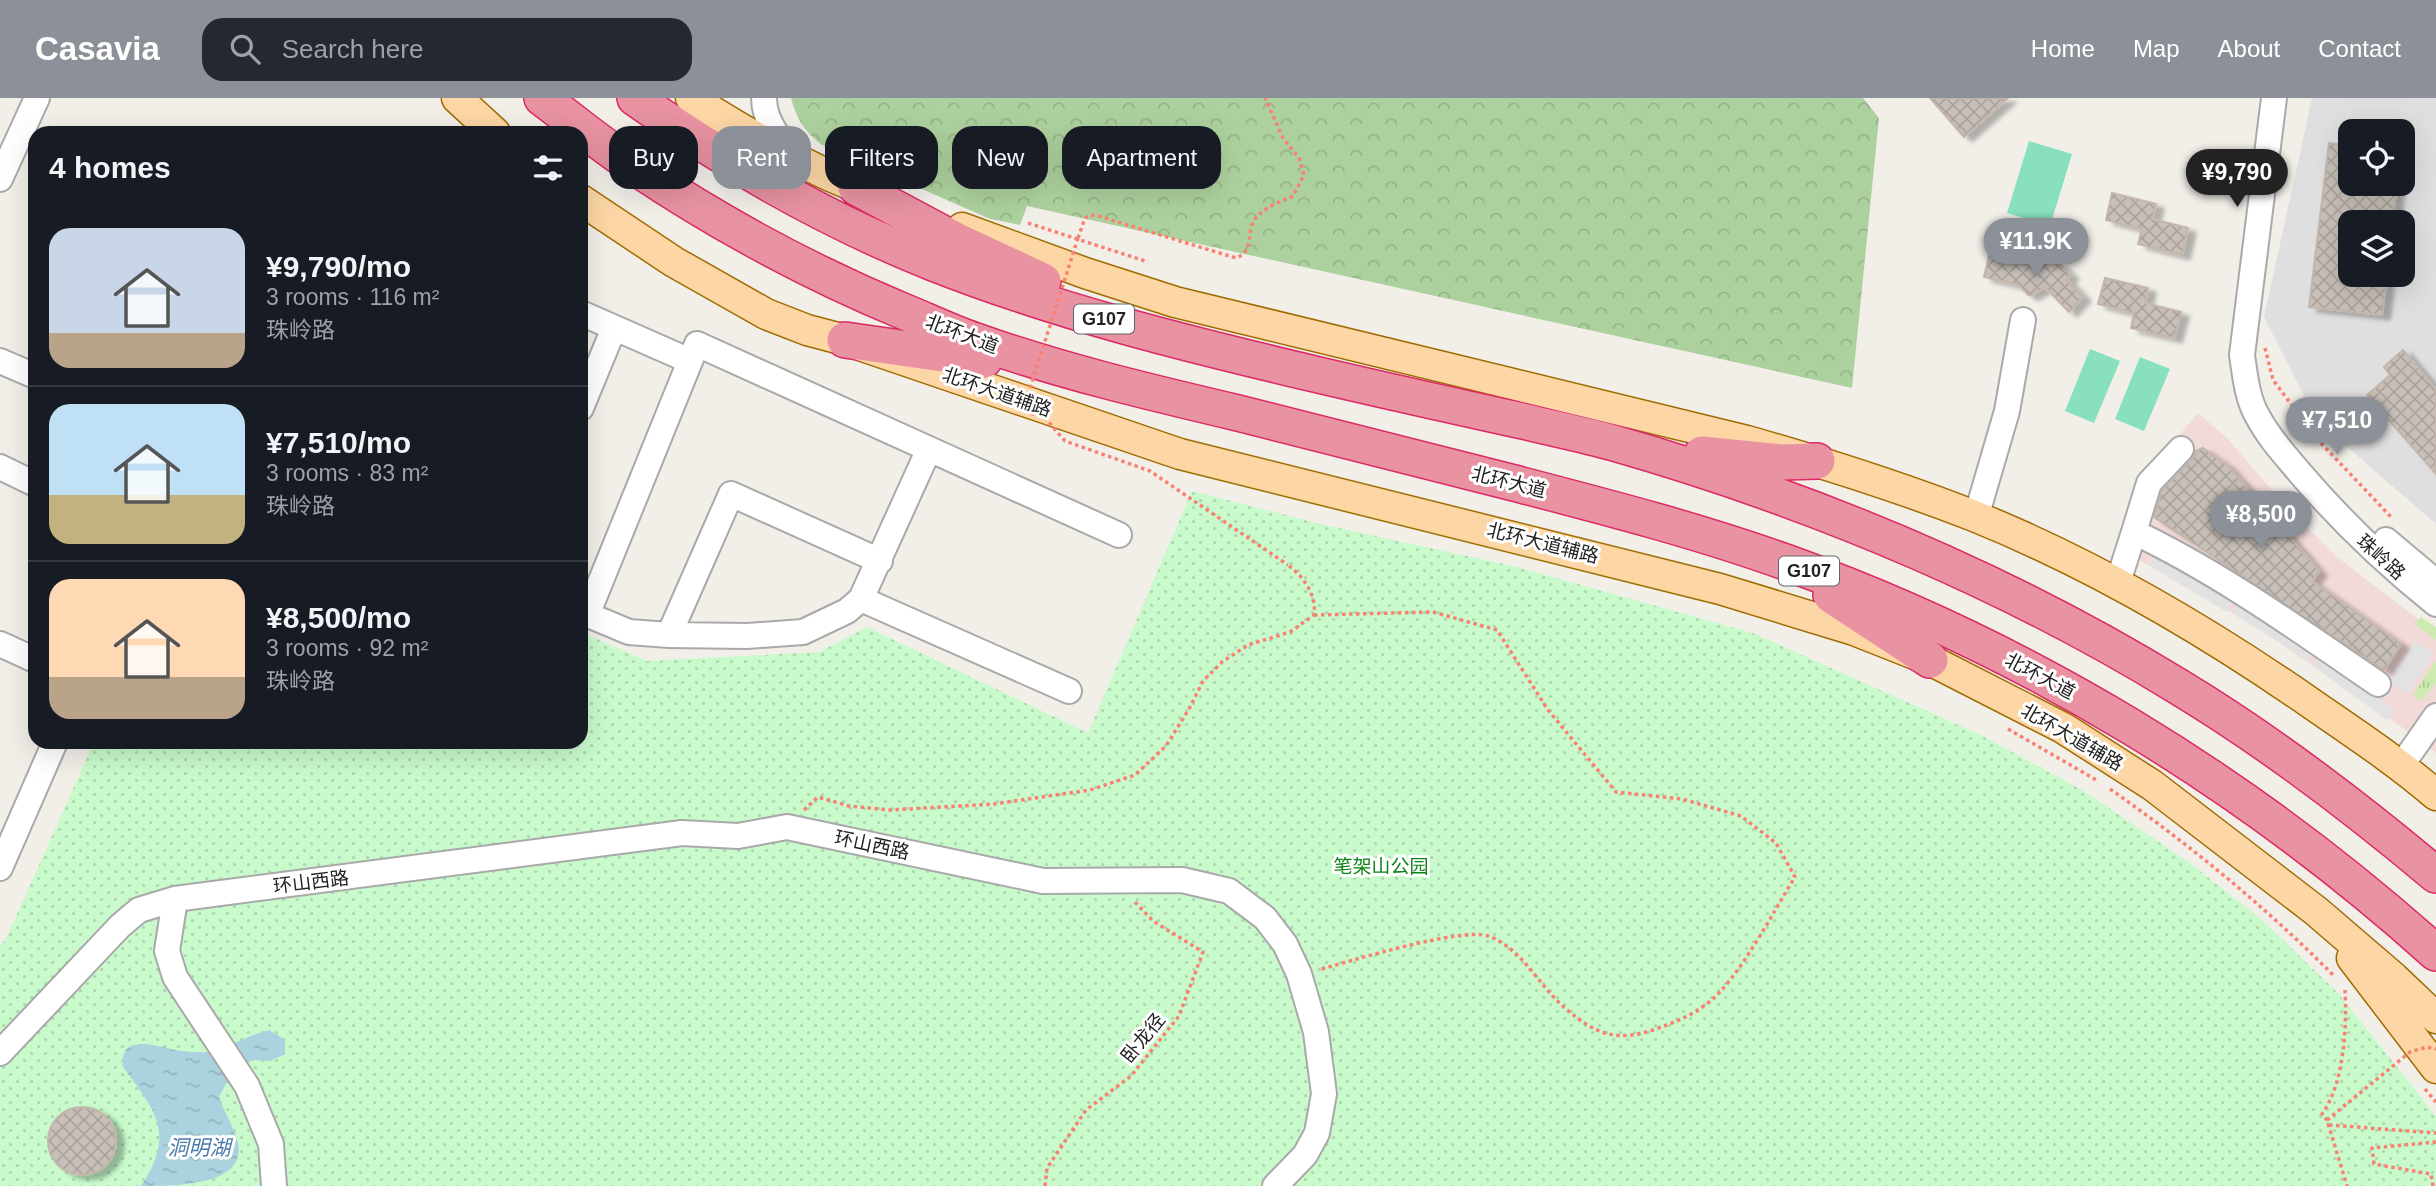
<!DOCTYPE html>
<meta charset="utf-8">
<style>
body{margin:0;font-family:Helvetica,"Noto Sans SC",sans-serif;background:#242831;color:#f1f3f6;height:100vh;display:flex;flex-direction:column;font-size:26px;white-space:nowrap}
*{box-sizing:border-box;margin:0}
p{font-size:23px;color:#9ea1a6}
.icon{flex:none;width:38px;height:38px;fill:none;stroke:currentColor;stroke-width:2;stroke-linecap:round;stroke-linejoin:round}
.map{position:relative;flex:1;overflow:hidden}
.side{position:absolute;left:28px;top:28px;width:560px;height:623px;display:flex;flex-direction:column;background:#171b24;border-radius:21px;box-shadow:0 7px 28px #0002}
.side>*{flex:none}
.banner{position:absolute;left:609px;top:28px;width:665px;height:63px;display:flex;gap:14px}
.buttons{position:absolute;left:2338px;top:21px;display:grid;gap:14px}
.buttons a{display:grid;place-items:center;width:77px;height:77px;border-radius:14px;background:#171b24;box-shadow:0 7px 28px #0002;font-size:35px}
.price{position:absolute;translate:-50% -60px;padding:0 16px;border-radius:24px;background:#8c9099;color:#fff;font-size:23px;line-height:46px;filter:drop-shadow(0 2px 4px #0008)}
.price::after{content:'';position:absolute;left:50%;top:42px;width:21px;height:16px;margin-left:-10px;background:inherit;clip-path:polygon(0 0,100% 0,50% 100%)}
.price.active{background:#222;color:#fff}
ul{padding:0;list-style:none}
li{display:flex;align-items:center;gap:21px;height:175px;padding:0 21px}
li+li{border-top:2px solid #363941}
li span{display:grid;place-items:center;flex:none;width:196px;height:140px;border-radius:21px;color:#555}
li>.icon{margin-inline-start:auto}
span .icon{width:84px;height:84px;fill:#fffc;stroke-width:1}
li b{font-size:30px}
h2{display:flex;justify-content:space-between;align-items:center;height:84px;padding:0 21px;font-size:30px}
.chip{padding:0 24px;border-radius:21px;background:#171b24;box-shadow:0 7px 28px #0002;font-size:24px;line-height:63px}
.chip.active{background:#8c9099;color:#fff}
header{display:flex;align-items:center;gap:42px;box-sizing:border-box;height:98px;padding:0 35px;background:#8c9099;color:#fff}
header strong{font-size:33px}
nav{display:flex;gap:38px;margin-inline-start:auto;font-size:24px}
.search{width:490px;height:63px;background:#242831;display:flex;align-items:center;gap:18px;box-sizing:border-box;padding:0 24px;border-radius:21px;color:#9ea1a6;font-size:26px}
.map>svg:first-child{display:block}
.residential{fill:#e0dfdf;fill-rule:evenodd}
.commercial{fill:#f2dad9}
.grass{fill:url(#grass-tufts)}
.forest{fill:url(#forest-crowns)}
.park{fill:url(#park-dots)}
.pitch{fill:#88e0be}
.parking{fill:#e2e2e2}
.water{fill:url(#water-ripples)}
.building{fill:url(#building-cross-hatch);stroke:#c4b6ab;stroke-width:2;filter:url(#shadow)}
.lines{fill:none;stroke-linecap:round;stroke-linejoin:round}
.minor-casing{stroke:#a9a9a9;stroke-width:28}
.major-casing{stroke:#a06b00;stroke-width:33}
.highway-casing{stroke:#dc2a67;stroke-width:38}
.path{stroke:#fa8072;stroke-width:3.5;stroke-dasharray:3.5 3.5;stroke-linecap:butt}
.minor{stroke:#fff;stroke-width:24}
.major{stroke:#fcd6a4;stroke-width:30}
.highway{stroke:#e892a2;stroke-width:35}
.path-bridge{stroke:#fa8072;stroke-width:3.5;stroke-dasharray:3.5 3.5;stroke-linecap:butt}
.labels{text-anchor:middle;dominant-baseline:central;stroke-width:6;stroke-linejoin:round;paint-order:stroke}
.shield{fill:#fff;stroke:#646464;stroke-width:2}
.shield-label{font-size:18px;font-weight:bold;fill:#222}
.street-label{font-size:19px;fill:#222;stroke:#fff}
.park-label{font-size:19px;fill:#0c8416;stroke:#fff}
.water-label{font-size:21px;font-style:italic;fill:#4a7aab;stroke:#fff}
</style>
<header>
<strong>Casavia</strong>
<div class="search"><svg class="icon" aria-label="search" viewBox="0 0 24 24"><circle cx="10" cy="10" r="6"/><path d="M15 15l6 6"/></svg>Search here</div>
<nav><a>Home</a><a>Map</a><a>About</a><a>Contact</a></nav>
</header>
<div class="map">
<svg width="2436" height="1088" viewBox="0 0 2436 1088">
<defs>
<pattern id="grass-tufts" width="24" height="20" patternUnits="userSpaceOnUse" patternTransform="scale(1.75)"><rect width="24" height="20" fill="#cdebb0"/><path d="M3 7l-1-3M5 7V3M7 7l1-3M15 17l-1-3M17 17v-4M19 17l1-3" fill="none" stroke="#b0c997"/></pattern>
<pattern id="forest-crowns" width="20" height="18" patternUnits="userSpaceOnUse" patternTransform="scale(1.75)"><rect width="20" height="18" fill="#add19e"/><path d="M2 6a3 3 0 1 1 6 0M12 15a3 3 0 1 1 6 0" fill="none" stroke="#95b388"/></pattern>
<pattern id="park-dots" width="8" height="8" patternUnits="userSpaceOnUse" patternTransform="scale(1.75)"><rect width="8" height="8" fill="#c8facc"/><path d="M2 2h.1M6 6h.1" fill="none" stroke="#acd6af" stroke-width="1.8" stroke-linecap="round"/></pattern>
<pattern id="water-ripples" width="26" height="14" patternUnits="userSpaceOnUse" patternTransform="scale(1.75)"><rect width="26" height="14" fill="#aad3df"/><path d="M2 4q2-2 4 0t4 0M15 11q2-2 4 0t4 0" fill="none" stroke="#92b5bf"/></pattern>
<pattern id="building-cross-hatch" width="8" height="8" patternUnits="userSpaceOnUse" patternTransform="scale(1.75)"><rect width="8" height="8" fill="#c7bfb8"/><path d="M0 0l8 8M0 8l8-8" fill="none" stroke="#aba49e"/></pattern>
<filter id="shadow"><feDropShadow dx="8" dy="4.5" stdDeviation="2" flood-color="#0004"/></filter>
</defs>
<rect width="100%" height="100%" fill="#f2efe9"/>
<path class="residential" d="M2312 0H2436V426L2316 322 2264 219ZM2350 33H2403V86H2350ZM2350 124H2403V177H2350Z"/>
<path class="commercial" d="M2198 315 2228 341 2281 403 2336 458 2436 535V655L2396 625 2252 526 2118 450 2139 384Z"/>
<path class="grass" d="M2421 519 2436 529V542L2414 526Z
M2436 563V585L2422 603 2413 597Z"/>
<path class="forest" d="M791 0H1863L1879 20 1852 290 1027 108 1020 127 990 121 822 47C805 34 796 20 791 0Z"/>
<path class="park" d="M1192 393 1325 427 1517 469 1753 535 1981 637 2082 692 2190 765 2261 821 2338 895 2436 1018V1088H0V846L5 843 94 644H581V534L647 563 819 554 867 529 1088 635Z"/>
<path class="pitch" d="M2029 43 2072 56 2050 128 2007 115Z
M2090 251 2120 263 2094 325 2065 313Z
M2140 259 2170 271 2144 333 2115 321Z"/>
<path class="parking" d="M2156 454 2235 501 2227 514 2148 467Z
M2239 503 2315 551 2308 563 2232 515Z
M2415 543 2434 555 2408 596 2389 583Z
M2320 556 2394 611 2387 622 2312 567Z"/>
<path class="water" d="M269 932 285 942V956L270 963 255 962 243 966 226 986 219 999C224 1014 235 1030 238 1045 247 1088 175 1088 141 1088 176 1035 156 1014 123 969 119 938 149 946 167 950 177 953 195 955 206 954 227 951 248 937 269 932Z"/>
<path class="building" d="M1930 0H2008L1964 39Z
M2329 45 2350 48V86H2397L2393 117 2364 113 2363 124H2350V177H2387L2382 217 2309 209Z
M2112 95 2156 106 2152 121 2188 130 2182 157 2138 146 2142 131 2106 122Z
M1989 158 2028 167 2029 159 2060 166 2071 177 2066 181 2083 199 2069 214 2045 189 2032 197H2028L2019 187 1984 179Z
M2105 180 2148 190 2145 205 2181 214 2174 240 2131 230 2134 215 2098 206Z
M2403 252 2436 291V376L2367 297 2390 277 2384 269Z
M2203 350 2228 368 2319 473 2312 483 2401 546 2384 572 2154 419 2162 393 2192 361 2196 353Z
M48 1043a34 34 0 1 1 68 0a34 34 0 1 1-68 0Z"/>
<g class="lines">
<defs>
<path id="minor" d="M764 0C764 23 780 44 798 59
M2274 0 2242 257C2245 277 2247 301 2258 319 2269 340 2285 357 2300 375 2341 423 2386 466 2436 506
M0 81 37 0
M581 215 690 263
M0 263 35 278
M581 310 614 230
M0 369 35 386
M1976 419 2007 313 2023 222
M2134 434 2149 385 2181 351
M2386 442 2436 484
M2117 487 2134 434C2220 475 2299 532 2378 586
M861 501 1069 593
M581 514 629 534 669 537 747 538 803 534 847 513 861 501 929 351
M587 517 697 246 1119 437
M669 537 731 396 880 463
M0 546 35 562
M2401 668 2436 618
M0 770 55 644
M175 801 167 853 175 879 247 988 271 1046 274 1088
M0 955 120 828 139 812 175 801 682 735 738 738 787 729 1043 783 1182 782 1229 793 1265 820 1285 846 1299 876 1316 934 1324 996 1317 1035 1305 1057 1275 1088"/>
<path id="major" d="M457 0 495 35
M691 0C750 38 811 73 877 97
M581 102 674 164 766 216 807 232 845 242 1180 356 1720 491 1854 532 1930 562 2063 630 2152 687 2316 813 2394 880 2436 920
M962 130 1085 175 1175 204 1747 343C1824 365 1900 389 1974 418 2093 466 2207 533 2312 606 2354 635 2398 664 2436 697
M2352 860 2436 970"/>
<path id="highway" d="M542 0C573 23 603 48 635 69 720 126 811 175 905 214 927 223 950 234 973 242 1060 273 1149 294 1238 315 1330 338 1422 361 1514 385 1606 409 1699 433 1788 465 2027 551 2247 685 2436 855
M635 0C727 65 826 122 931 164 1057 214 1191 247 1323 278 1391 294 1459 309 1527 324 1556 331 1585 337 1614 345 1812 402 2003 481 2179 589 2270 644 2355 709 2436 777
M856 89 955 142 1043 183
M845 242 984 262
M1702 356 1782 364 1817 363
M1831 497 1930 562"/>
</defs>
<use href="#minor" class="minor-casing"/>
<use href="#major" class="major-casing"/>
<use href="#highway" class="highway-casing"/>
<path class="path" d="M1028 125 1148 164
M1078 140 1085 120 1091 117 1098 118 1236 160C1254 154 1246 134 1255 121 1264 109 1280 104 1293 98L1304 77 1299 60 1283 40 1265 0
M2265 250 2273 282 2319 343 2393 421
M1314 517 1433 514 1497 532 1548 612 1616 694 1682 701 1741 718 1776 745 1795 779C1773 814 1739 881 1708 905 1691 918 1675 924 1656 931 1616 945 1595 936 1565 910 1538 887 1522 850 1488 838 1461 829 1351 863 1318 872
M2008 631 2098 683
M2110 691C2190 747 2266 809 2335 879
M804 712 818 699 849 708 890 712 994 706 1090 692 1135 677 1166 648 1189 611 1203 583 1222 564 1248 547 1290 534 1314 517C1317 497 1303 478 1288 467
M2345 892C2347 929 2344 986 2322 1016L2327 1022 2347 1088
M2425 991 2436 1004
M2329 1027 2436 1035
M1045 1088 1047 1070 1086 1012 1131 978 1179 918 1203 854 1153 823 1134 803
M2433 1088 2431 1076 2374 1066 2372 1050 2436 1044"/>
<use href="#minor" class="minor"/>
<use href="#major" class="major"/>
<use href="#highway" class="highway"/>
<path class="path-bridge" d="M1078 140 1023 312 1046 321 1065 343 1150 373 1288 467
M2327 1022 2410 954 2427 949 2436 951"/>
</g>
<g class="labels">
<g class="shield">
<rect x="1074" y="206.5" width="60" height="29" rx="5"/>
<rect x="1779" y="458.5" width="60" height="29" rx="5"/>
</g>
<g class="shield-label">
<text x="1104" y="221">G107</text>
<text x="1809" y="473">G107</text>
</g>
<g class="street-label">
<text transform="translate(962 236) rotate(21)">北环大道</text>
<text transform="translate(997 294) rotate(19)">北环大道辅路</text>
<text transform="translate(1509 384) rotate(14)">北环大道</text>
<text transform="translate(1543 445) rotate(14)">北环大道辅路</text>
<text transform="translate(2381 459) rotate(42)">珠岭路</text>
<text transform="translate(2040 578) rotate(28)">北环大道</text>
<text transform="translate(2072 639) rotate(30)">北环大道辅路</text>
<text transform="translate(872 747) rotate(12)">环山西路</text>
<text transform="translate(311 784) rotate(-7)">环山西路</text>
<text transform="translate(1143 940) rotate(-51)">卧龙径</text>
</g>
<g class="park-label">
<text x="1381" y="768">笔架山公园</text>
</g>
<g class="water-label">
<text x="199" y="1049">洞明湖</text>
</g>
</g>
</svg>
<div class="buttons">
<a><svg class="icon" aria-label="locate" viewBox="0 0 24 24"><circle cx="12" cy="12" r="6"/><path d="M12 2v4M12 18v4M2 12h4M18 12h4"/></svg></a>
<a><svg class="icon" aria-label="layers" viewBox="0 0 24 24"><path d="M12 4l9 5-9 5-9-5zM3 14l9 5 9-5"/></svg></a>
</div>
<b class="price active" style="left:2237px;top:111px">¥9,790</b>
<b class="price" style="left:2036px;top:180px">¥11.9K</b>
<b class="price" style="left:2337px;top:359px">¥7,510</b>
<b class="price" style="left:2261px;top:453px">¥8,500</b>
<div class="banner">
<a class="chip">Buy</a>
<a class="chip active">Rent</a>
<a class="chip">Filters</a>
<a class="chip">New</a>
<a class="chip">Apartment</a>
</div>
<section class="side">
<h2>4 homes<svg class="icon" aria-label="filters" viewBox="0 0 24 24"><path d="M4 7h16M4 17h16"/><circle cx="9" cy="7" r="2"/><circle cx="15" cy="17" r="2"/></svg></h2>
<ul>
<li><span style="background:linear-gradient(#c9d6e8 75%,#b9a48a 0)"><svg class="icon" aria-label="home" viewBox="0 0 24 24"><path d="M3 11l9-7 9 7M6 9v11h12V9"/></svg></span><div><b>¥9,790/mo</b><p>3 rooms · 116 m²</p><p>珠岭路</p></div></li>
<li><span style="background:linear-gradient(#bfe0f5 65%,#c2b280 0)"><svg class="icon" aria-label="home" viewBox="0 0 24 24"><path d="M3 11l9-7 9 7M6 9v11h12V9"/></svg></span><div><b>¥7,510/mo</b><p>3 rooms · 83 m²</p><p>珠岭路</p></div></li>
<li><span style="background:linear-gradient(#ffd9b3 70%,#b9a48a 0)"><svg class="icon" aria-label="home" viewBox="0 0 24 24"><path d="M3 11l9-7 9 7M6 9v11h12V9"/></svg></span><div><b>¥8,500/mo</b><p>3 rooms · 92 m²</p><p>珠岭路</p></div></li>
</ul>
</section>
</div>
